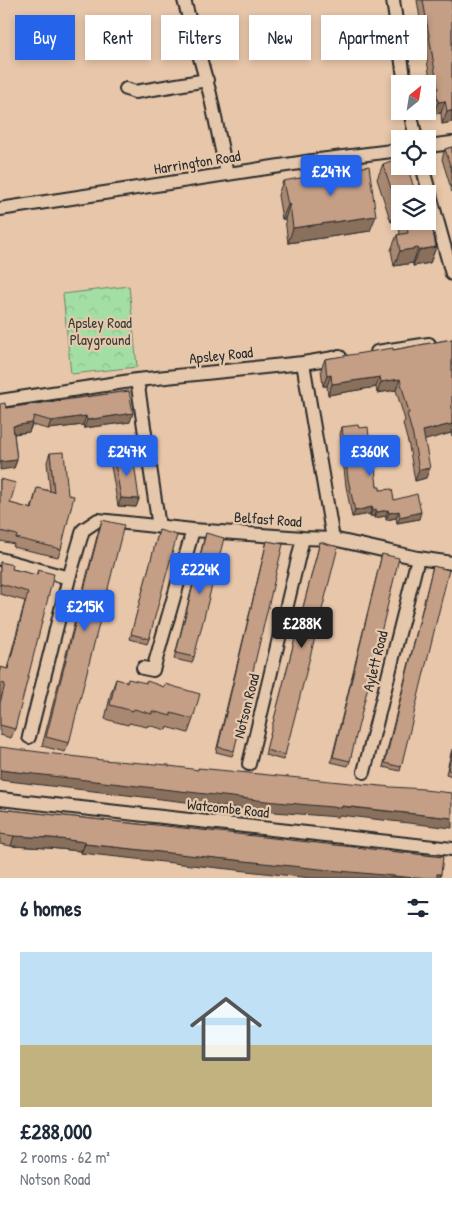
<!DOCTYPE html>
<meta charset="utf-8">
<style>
body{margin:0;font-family:"Patrick Hand",sans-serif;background:#f2f2f3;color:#1f2937;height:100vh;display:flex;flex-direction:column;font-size:19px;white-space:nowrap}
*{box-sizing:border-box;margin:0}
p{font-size:16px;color:#747a83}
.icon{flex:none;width:28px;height:28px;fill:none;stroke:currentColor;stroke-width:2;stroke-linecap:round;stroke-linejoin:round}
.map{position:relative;height:878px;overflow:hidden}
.details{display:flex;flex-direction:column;background:#fff;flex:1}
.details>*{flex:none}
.top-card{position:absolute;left:15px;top:15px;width:422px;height:45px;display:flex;gap:10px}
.needle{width:32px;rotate:30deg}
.tools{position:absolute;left:391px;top:75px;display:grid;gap:10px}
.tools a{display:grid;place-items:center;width:45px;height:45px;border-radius:0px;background:#fff;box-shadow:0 2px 8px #0003;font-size:25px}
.price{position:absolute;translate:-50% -42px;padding:0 11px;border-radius:5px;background:#2563eb;color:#fff;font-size:16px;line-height:32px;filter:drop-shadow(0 1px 2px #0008)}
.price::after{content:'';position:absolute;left:50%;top:30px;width:15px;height:11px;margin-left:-8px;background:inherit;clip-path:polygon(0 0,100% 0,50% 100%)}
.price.selected{background:#222;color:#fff}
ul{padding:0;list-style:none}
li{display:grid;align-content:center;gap:10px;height:265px;padding:0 20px}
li+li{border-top:1px solid #e0e1e3}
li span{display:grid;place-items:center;height:155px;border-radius:0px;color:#555}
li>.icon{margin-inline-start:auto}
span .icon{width:90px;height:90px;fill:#fffc;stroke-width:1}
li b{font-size:21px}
h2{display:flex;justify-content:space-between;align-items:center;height:60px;padding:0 20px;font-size:21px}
.chip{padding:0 18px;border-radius:0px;background:#fff;box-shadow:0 2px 8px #0003;font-size:18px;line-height:45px}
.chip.selected{background:#2563eb;color:#fff}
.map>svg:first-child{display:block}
.forest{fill:url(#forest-crowns);stroke:#678568}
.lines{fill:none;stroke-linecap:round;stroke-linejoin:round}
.street-casing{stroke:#2b2b2b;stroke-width:16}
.street{stroke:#e5c8ac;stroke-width:12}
.wall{fill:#a98872;stroke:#2b2b2b}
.shaded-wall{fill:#896f5d;stroke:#2b2b2b}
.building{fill:#c49e85;stroke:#2b2b2b}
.labels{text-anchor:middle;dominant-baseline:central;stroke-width:4.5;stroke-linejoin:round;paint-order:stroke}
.street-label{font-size:15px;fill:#2b2b2b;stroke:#e5c8ac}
.park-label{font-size:15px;fill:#373d37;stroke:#e5c8ac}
</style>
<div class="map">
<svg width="452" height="878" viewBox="0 0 452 878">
<defs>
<pattern id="forest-crowns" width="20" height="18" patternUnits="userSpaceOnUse" patternTransform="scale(1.25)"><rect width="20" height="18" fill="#a3dfa5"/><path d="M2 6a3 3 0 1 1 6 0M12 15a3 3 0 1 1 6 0" fill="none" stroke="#8cc08e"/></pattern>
</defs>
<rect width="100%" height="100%" fill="#e7c6a9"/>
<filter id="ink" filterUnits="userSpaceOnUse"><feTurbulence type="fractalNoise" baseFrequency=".02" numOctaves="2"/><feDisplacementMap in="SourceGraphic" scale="10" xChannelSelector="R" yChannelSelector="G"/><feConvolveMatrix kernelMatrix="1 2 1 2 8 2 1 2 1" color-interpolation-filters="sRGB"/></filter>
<g filter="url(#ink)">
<path class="forest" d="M129 286 137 367 71 374 63 294Z"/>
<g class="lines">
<defs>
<path id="street" d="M184 0 210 94 227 174
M393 0 405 84
M126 89 135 92 207 80
M410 111 416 139
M428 146 452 143
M422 166 452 274
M0 209 319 160 400 150
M377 352 429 344
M303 363 333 539
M137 380 159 527
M0 401 137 380 303 363 340 357
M0 559 69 578
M143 668 153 670 193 530
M29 737 69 578 83 530 98 520 193 530 303 538 333 539 418 558 452 563
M249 764 303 538
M364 772 418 558
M0 799 452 849"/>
</defs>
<use href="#street" class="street-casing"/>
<use href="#street" class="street"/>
</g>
<path class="wall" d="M417 0H452V122L442 124 441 113 433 114 431 102 433 97Z
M452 147V192L442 159 445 149Z
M383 164 400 194V221H428L436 247 430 263 413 266V263L394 266 391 250 397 235 400 234 398 219 391 222 377 179Z
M283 181 370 231 288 243 285 219H282L278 195Z
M452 339V436L451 433 424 440 426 478 415 481 409 446 403 424 405 420 396 390 377 393 376 387 328 395 327 386H323L321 369 325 359 393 350Z
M129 391 130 422 84 428 83 425 48 429 32 425 29 432 14 434 17 460 14 468 6 408Z
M342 427 359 428 370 448 377 487 419 519 397 523 396 518 386 520V516L374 518V516H370V514L352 517 346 486 340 434Z
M50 453 61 549 58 557 13 547 14 544 0 541V479L10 503 31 509 37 488 50 491 47 462Z
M114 458 139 499 136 507 118 506 111 466Z
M102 520 69 743 65 752 42 746 99 529Z
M159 530 149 639 147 644 130 639Z
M206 533 194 657 192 663 174 659 204 539Z
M267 541 234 751 232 756 216 752Z
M320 542 285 755 283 760 265 755Z
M382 554 350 761 348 766 331 762Z
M0 562 12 569 36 575 38 570 15 729 11 738 0 735V698L1 694 0 693V667L7 669 25 601 0 594Z
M433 566 401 767 400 771 383 767Z
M116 679 193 719 188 733 167 727 166 730 148 725 147 727 129 723 128 725 105 719 111 693Z
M452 749V776L446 774Z
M0 809 443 857 81 853V851L48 848 11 846 0 844Z"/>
<path class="shaded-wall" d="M445 101 441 113 433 114 438 102Z
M447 111H452V122L442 124Z
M290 204 285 219H282L288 205Z
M400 205V213L398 219 391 222 397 206Z
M376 216 370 231 288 243 293 228Z
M436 247 430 263 413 266 419 250Z
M418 248 413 263 394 266 400 251Z
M331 375 327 386H323L327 376Z
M380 377 376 387 328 395 332 384Z
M400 379 396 390 377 393 381 382Z
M133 413 130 422 84 428 87 420Z
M86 416 83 425 48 429 51 421Z
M32 423 29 432 10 434 13 426Z
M452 424 451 433 419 442 423 431Z
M17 460 14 468 0 470V462Z
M430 468 426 478 415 481 419 470Z
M121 498 139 499 136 507 118 506Z
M372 507 370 514 352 517 355 511Z
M376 509 374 516H370L373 510Z
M388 510 386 516 374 518 377 512Z
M399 511 396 518 386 520 389 513Z
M421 512 419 519 397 523 400 517Z
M0 770 452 818V828L339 815 338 817 262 811 0 780Z
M14 836 51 838 85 842 81 851 48 848 11 846Z
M85 844 415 878H311L81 853Z
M437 874H441L440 878H436Z"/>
<path class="building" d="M423 0H452V111H447L445 101 438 102 436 90 438 89Z
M452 147V172L445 149Z
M400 158V166H407L416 194H400V205L397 206 383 164Z
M369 166 376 216 293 228 290 204 288 205 283 181Z
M428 207 436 247 419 250 418 248 400 251 397 235 408 233 406 221H428Z
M452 339V424L423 431 430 468 419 470 413 436 407 414 409 413 400 379 381 382 380 377 332 384 331 375 327 376 325 359 393 348V350Z
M129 391 133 413 87 420 86 416 51 421 34 416 32 423 13 426 17 460 0 462V404L5 403 6 408Z
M358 425 359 428 368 427 370 448H373L377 487H380V490L392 489 394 500 417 494 421 512 400 517 399 511 389 513 388 510 377 512 376 509 373 510 372 507 355 511 348 479 342 427Z
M64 452 68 495 74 496 61 549 16 538 17 535 0 531V479L16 483 10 503 32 509 37 488 54 492 50 453Z
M133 455 139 499 121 498 114 458Z
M102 520 124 525 69 743 46 737Z
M159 530 177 535 149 639 131 634Z
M206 533 224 538 194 657 176 653Z
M267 541 283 544 234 751 218 747Z
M320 542 338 547 285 755 266 750Z
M382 554 399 558 350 761 333 757Z
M0 562 13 565 12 569 37 575 38 570 54 574 15 729 0 725V703L5 684 0 683V667L8 669 28 592 1 584 0 586Z
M433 566 449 570 401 767 385 763Z
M116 679 127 682 128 679 146 683 147 681 164 687 165 684 200 694 193 719 171 713V716L152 711V714L134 709 133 711 110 705Z
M0 747 102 760 169 765V766L185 768 198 770V768L391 787 424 789V790L452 793V818L342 806V808L266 801 0 770Z
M452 751V771L448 770Z
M0 809 147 825V824L443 857 441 874H437V878H415L329 870 85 844V842L51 838 14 836 0 834Z"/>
</g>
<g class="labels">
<g class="street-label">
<text transform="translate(197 162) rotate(-9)">Harrington Road</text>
<text transform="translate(221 355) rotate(-6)">Apsley Road</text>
<text transform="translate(268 519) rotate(4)">Belfast Road</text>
<text transform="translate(375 661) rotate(-76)">Aylett Road</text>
<text transform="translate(246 706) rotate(-76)">Notson Road</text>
<text transform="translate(228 808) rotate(6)">Watcombe Road</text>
</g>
<g class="park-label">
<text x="100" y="322">Apsley Road<tspan x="100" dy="17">Playground</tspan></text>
</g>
</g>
</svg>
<div class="tools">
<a><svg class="needle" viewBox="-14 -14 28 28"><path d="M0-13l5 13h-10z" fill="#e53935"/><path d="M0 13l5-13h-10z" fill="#747a83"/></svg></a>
<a><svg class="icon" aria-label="locate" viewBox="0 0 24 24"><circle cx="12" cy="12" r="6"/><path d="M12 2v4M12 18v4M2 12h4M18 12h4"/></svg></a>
<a><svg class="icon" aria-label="layers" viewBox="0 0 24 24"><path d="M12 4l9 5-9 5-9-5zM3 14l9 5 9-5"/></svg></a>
</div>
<b class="price" style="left:331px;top:197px">£247K</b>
<b class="price" style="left:127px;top:477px">£247K</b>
<b class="price" style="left:370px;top:477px">£360K</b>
<b class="price" style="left:200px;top:595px">£224K</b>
<b class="price" style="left:85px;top:632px">£215K</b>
<b class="price selected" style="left:302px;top:649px">£288K</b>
<div class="top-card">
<a class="chip selected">Buy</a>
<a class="chip">Rent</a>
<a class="chip">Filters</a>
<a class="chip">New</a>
<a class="chip">Apartment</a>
</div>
</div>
<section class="details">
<h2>6 homes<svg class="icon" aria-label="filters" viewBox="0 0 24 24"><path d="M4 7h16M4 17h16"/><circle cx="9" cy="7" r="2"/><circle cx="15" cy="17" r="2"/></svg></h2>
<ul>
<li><span style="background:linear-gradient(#bfe0f5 60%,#c2b280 0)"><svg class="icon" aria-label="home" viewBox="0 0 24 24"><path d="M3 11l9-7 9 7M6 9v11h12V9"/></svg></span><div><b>£288,000</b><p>2 rooms · 62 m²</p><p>Notson Road</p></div></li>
</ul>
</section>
